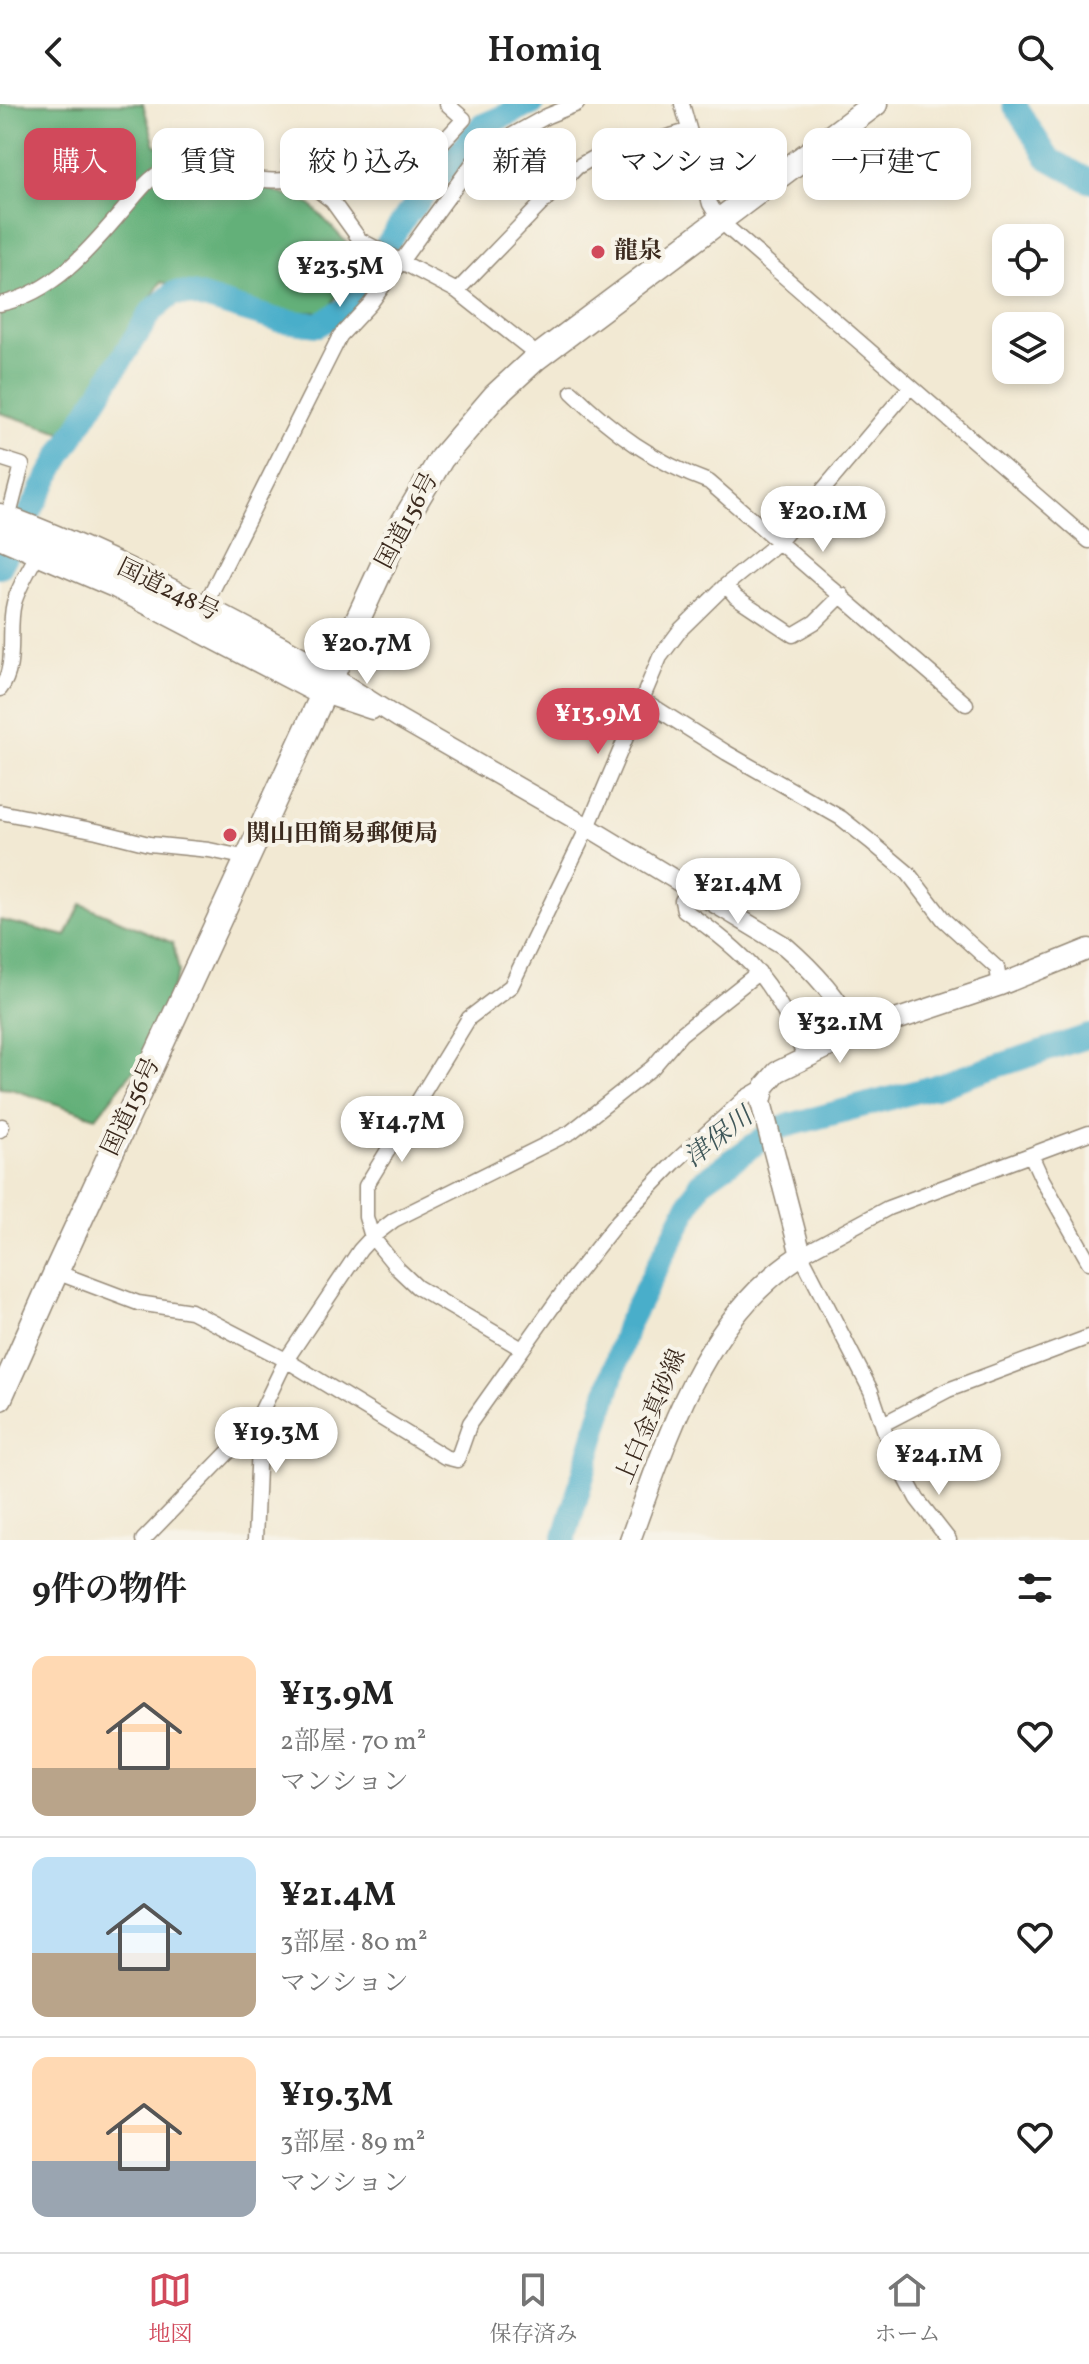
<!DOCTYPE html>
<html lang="ja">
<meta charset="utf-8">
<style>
body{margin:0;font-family:Vollkorn,"Noto Serif JP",serif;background:#f2f2f2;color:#222;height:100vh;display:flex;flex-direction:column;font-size:30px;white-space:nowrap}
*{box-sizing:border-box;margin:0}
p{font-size:26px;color:#767676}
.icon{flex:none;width:44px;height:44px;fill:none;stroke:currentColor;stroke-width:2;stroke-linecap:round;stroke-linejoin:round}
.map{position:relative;height:1436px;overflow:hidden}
.sheet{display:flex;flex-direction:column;background:#fff;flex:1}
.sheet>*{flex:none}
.guide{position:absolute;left:24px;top:24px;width:1042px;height:72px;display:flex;gap:16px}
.controls{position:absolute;left:992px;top:120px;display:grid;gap:16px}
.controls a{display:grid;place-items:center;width:72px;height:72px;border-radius:16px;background:#fff;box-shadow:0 4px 12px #0003;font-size:40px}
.price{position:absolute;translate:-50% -68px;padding:0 18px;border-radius:28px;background:#fff;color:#222;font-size:26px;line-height:52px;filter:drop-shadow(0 2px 4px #0008)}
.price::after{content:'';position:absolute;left:50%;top:48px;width:24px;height:18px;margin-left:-12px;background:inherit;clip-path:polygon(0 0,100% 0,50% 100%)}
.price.current{background:#d1495b;color:#fff}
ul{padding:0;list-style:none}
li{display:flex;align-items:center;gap:24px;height:200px;padding:0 32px}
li+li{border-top:2px solid #e0e0e0}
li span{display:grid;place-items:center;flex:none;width:224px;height:160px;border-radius:16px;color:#555}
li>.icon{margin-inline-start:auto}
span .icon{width:96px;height:96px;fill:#fffc;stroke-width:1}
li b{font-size:34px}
h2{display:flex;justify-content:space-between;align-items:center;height:96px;padding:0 32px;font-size:34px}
.pill{padding:0 28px;border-radius:16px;background:#fff;box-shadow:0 4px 12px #0003;font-size:28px;line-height:72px}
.pill.current{background:#d1495b;color:#fff}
header{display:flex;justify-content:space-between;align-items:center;height:104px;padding:0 32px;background:#fff;font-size:36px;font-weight:600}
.dock{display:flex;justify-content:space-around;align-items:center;height:112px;border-top:2px solid #e0e0e0;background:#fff;font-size:22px;color:#767676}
.dock a{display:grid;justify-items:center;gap:4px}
.dock .current{color:#d1495b}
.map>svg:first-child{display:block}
.forest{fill:#64b079;stroke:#506d4c;stroke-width:2}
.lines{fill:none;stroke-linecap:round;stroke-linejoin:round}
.river{stroke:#4aaeca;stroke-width:24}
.minor-casing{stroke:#968a78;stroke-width:17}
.tertiary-casing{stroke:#968a78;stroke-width:21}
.secondary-casing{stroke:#968a78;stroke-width:23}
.trunk-casing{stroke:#968a78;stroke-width:27}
.minor{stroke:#fff;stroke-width:14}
.tertiary{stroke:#fff;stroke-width:18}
.secondary{stroke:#fff;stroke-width:20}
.trunk{stroke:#fff;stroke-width:24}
.poi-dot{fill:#d1495b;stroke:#f7f3e8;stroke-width:3}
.labels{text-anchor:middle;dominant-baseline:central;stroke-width:8;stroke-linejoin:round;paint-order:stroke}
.poi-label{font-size:24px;font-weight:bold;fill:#3b2a1e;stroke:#f7f3e8;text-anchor:start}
.street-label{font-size:24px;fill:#3b2a1e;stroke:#f7f3e8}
.water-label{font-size:26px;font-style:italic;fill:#40585a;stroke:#f7f3e8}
</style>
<header><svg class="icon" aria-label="back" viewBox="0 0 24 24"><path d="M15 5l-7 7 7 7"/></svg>Homiq<svg class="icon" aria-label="search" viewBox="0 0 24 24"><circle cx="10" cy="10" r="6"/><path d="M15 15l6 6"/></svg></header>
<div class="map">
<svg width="1089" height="1436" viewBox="0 0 1089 1436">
<rect width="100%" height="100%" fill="#f7f3e8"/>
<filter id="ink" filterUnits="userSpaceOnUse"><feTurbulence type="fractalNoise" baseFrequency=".0125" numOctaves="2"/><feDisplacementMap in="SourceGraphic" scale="16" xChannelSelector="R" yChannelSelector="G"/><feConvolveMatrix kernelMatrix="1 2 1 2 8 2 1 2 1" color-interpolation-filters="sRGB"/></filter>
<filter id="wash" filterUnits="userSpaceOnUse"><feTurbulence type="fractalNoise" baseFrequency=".006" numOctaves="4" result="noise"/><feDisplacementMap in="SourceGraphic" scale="32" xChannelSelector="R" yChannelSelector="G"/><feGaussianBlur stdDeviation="1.8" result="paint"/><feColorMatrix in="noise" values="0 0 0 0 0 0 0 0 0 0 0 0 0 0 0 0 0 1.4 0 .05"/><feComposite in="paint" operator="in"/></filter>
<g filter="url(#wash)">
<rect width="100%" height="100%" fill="#f2e9d3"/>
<path class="forest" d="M0 0H143L155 41 311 101 360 153 327 208H269L161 178 65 329 0 309Z
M81 800 173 839 179 868 148 948 96 1013 11 985 0 984V816L66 832Z"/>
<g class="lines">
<path class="river" d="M1014 0 1048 54 1089 77
M0 463 62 349 152 207 174 189 192 190 277 216 318 221 344 206 406 112 481 22 532 0
M564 1436 627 1222 700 1079 778 1024 933 983 1089 932"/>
</g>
</g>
<g filter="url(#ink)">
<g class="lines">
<defs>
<path id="minor" d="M682 0 710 100 720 117 1089 437
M438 43 464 15 447 0
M289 58 300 73 332 97 360 136 457 187 529 244 535 255
M457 187 577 63 591 55 688 27
M0 200C54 189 90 145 124 105 138 89 152 68 174 62 183 59 195 64 204 65 235 71 270 82 300 73
M572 288C613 328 654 358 709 378L966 600
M0 354 22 361 8 415
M726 481 736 493 793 531 815 518 842 491
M204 503 340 232 370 200 480 49 547 12 577 0
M0 585C18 563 7 525 14 499 19 481 31 463 39 447
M643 596 727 649 841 714 870 737 908 769 944 816 997 864 1000 881
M0 708 97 727 149 740 209 746 248 754
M690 784 682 797 684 806C749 851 776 879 805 954
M0 1026 2 1022
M1031 1051 1042 1075 1089 1158
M56 1168 138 1199 191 1207 286 1256 445 1353 457 1356 470 1319 573 1174 618 1117 674 1059 746 993 765 982
M522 1245 417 1183 398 1165 372 1133 366 1113V1082L469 914 511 882 588 723 660 553 681 525 726 481 779 438 910 283
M883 1320 948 1286 1089 1233
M143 1436 243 1333 261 1308 286 1256 360 1146 372 1133 394 1116 571 1028 653 963 681 930 759 868
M255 1436 259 1340 263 1321 261 1308
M949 1436 917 1395 903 1369 891 1346 871 1287 801 1151 888 1104 1089 1029"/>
<path id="tertiary" d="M332 572 398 614 588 723 785 842C815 868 838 894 857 929
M324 590 372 606"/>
<path id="secondary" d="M630 1436C668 1333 702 1215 801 1151L761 998 765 982 777 968 857 929 1000 881 1089 845"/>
<path id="trunk" d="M0 412C116 454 223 514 332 572
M0 432 117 482 324 590
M0 1294 56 1168 401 422 441 355 495 292 535 255 875 0"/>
</defs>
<use href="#minor" class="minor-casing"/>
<use href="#tertiary" class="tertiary-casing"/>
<use href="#secondary" class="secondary-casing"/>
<use href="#trunk" class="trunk-casing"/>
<use href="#minor" class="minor"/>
<use href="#tertiary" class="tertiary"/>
<use href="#secondary" class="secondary"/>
<use href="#trunk" class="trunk"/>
</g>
</g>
<g class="poi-dot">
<circle cx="598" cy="148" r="8"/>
<circle cx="230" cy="731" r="8"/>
</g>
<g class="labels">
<g class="poi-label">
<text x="614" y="148">龍泉</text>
<text x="246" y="731">関山田簡易郵便局</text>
</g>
<g class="street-label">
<text transform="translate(408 417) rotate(-62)">国道156号</text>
<text transform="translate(168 487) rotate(26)">国道248号</text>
<text transform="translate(132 1003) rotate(-65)">国道156号</text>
<text transform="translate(652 1313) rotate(-67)">上白金真砂線</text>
</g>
<g class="water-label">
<text transform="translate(719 1034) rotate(-38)">津保川</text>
</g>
</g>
</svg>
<div class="controls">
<a><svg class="icon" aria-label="locate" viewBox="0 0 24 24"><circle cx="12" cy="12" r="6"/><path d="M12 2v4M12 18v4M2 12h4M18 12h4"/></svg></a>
<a><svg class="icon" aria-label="layers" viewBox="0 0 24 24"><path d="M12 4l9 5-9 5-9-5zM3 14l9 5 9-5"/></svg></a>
</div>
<b class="price" style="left:340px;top:205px">¥23.5M</b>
<b class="price" style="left:823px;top:450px">¥20.1M</b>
<b class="price" style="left:367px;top:582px">¥20.7M</b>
<b class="price current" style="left:598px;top:652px">¥13.9M</b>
<b class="price" style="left:738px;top:822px">¥21.4M</b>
<b class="price" style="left:840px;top:961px">¥32.1M</b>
<b class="price" style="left:402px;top:1060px">¥14.7M</b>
<b class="price" style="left:276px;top:1371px">¥19.3M</b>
<b class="price" style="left:939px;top:1393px">¥24.1M</b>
<div class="guide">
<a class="pill current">購入</a>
<a class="pill">賃貸</a>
<a class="pill">絞り込み</a>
<a class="pill">新着</a>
<a class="pill">マンション</a>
<a class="pill">一戸建て</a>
</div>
</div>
<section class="sheet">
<h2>9件の物件<svg class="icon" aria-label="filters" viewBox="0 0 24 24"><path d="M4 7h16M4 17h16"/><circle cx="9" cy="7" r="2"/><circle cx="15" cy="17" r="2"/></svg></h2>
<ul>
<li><span style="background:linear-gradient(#ffd9b3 70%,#b9a48a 0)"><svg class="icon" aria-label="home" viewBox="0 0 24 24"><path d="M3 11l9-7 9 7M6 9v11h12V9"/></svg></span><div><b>¥13.9M</b><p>2部屋 · 70 m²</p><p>マンション</p></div><svg class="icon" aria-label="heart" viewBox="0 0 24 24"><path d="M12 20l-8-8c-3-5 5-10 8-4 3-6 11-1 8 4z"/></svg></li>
<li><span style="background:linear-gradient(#bfe0f5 60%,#b9a48a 0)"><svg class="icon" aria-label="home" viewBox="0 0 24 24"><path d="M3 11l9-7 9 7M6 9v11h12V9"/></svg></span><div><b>¥21.4M</b><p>3部屋 · 80 m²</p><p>マンション</p></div><svg class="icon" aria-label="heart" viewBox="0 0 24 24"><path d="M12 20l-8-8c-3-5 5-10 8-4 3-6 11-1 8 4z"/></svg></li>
<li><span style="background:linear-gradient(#ffd9b3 65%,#9aa5b1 0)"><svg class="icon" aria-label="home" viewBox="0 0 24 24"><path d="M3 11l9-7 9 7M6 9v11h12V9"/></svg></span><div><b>¥19.3M</b><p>3部屋 · 89 m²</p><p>マンション</p></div><svg class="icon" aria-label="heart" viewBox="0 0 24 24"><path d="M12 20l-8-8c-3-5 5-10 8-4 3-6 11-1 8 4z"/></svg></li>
</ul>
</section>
<nav class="dock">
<a class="current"><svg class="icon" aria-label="map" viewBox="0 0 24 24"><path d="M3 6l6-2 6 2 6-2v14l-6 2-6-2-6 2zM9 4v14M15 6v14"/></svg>地図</a>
<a><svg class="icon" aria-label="saved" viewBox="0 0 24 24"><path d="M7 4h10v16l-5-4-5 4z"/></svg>保存済み</a>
<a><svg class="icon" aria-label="home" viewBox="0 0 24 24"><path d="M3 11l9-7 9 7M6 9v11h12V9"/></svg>ホーム</a>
</nav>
